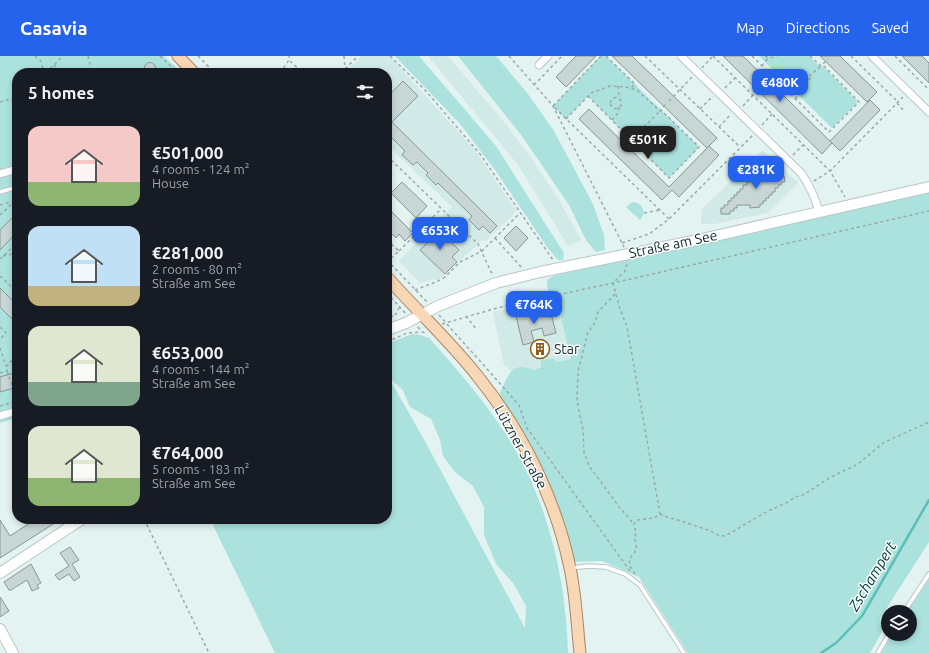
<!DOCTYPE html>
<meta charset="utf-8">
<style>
body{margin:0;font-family:Ubuntu,sans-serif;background:#20242c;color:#f1f3f6;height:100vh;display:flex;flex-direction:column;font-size:15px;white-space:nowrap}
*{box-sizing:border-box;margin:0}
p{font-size:13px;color:#9ea1a6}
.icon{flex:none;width:22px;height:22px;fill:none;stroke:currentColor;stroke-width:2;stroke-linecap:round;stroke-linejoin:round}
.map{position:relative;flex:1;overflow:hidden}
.sheet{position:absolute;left:12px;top:12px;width:380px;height:456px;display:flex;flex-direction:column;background:#171b24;border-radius:16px;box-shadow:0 2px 6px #0003}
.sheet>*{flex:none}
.tools{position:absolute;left:881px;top:549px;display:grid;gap:8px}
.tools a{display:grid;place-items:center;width:36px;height:36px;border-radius:50%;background:#171b24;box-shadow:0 2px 6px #0003;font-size:20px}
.price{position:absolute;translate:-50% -34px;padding:0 9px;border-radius:8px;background:#2563eb;color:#fff;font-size:13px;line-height:26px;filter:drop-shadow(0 1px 2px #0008)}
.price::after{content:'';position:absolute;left:50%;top:24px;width:12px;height:9px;margin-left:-6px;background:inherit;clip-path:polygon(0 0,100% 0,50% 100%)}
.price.active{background:#222;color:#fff}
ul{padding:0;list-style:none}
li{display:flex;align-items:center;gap:12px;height:100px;padding:0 16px}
li span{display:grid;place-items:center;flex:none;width:112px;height:80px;border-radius:12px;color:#555}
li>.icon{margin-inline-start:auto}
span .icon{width:48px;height:48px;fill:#fffc;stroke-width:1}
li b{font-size:17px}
h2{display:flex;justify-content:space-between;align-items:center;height:48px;padding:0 16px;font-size:17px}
header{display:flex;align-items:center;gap:24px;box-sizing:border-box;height:56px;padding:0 20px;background:#2563eb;color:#fff}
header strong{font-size:19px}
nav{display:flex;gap:22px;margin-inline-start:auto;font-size:14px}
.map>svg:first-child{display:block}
.built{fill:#d1eae7}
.green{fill:#abe2de;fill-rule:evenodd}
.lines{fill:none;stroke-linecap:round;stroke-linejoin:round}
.stream{stroke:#5cbeb8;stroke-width:2.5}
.building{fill:#c8d7d6;stroke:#889695}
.lane-casing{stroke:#b8c7c6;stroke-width:5.5}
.street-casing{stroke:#b8c7c6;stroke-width:9}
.secondary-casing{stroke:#b8c7c6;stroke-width:12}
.primary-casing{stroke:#a88763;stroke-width:13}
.path{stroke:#9ca8a8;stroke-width:1.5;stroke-dasharray:3 3;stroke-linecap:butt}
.lane{stroke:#fff;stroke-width:3.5}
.street{stroke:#fff;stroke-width:7}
.secondary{stroke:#fff;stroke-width:10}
.primary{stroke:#f8d7b6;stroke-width:11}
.labels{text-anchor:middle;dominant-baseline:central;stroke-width:3;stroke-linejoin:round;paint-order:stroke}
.street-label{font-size:14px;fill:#1d2222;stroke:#f5fffe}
.poi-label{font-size:14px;fill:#1d2222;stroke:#f5fffe;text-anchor:start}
.water-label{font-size:15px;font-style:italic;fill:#00312e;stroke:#f5fffe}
</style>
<header>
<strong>Casavia</strong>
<nav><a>Map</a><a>Directions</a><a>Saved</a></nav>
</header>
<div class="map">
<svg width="929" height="597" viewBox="0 0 929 597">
<rect width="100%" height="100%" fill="#e3f3f2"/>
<path class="built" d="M361 0H388L392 3 474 93 516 154 514 158 486 185 483 184 438 224H430L420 227 399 205 452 151 387 89V17H345Z
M428 0H448L499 60 530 100 561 147 581 184 568 190 518 109Z
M763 94 798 127 768 157 715 168H701V154Z
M556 241 571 303 516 318 504 309 493 256Z"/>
<path class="green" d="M0 0H164L182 17H17V362L0 367Z
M395 0H419L496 90 564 197 563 204H558L547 191 498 118 461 69Z
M458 0H496L528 38 554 75 593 148 604 179 605 194 596 196 586 184 569 149 522 80Z
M601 0H606L699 91 669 122 588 40 566 63 553 50Z
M759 0H809L821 12 823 10 857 45V47L832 72Z
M929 135V486L879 564 886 569 870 597H688L639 521 602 505 572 506 521 378 499 339C508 321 510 304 534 314L541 311V304L554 302 556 306 571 303 555 236 548 237 547 224 553 220Z
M635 146C644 149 646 157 640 164L626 151 631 147Z
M412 278 420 279 429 282C456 312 483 343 505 377 547 441 566 521 568 597H275L210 463H387V288ZM389 322 402 333 410 351 431 363 440 384 443 400 455 416 473 430 484 451V479L496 508 513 527 526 550 525 572 426 387Z
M929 523V597H881L893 578H910V556H907Z"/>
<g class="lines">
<path class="stream" d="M821 597 836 587 862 560 929 444"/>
</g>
<path class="building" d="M576 0H596L566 31 556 21Z
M612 0H632L717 82 707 92Z
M723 0H743L832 87 822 98Z
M820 0H840L877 36 867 46Z
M902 0H922L929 7V27Z
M144.5 12a5.5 5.5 0 1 1 11 0a5.5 5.5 0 1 1-11 0Z
M403 25 418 40 392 66 497 170 490 177 483 170 479 174 469 164 472 160 438 127 436 129 426 119 428 117 417 106 413 109 402 99 405 95 387 77V41Z
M870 44 880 54 840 95 830 85Z
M589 53 669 131 709 90 719 99 679 141 672 134 662 144 579 63Z
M765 107H771V110H774V117H781V120H784L785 126H782L781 129H778V132H775V136H772V139H769V142H766V145H763V148H760V151L750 152V149H737V152H734V155H730V158H721V152H724V149H728V145H731V142H734V139H737V136H740V133H743V129H747V126H750V123H753V120H756V117H759V113H762V110H765Z
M402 126 427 150 416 162 391 137Z
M387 151 413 177 405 185 399 178 396 182 387 173Z
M17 157V176L0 194V174Z
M435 170 459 194 452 201 457 206 445 218 420 194 432 182 428 178Z
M516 170 528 182 516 195 504 182Z
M0 232 17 249V268L0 251Z
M525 253 527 260 550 254 556 277 544 280 542 272 531 275 534 286 523 289 515 256Z
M545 287 547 295 535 299 533 290Z
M17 316V331L0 336V321Z
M36 463H61L0 502V464L10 480Z
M70 491 79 504 72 508 80 521 74 525 69 518 59 524 55 519 69 510 60 497Z
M31 508 41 527 37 529 39 532 32 535 27 524 11 534H9L4 526Z
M0 541 9 555 0 561Z"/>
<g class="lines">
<defs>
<path id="lane" d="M0 136 17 131
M571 512 588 510 606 511 625 518 640 529 684 597
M904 556 929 518
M878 597 889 578"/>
<path id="street" d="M681 0 801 117C810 130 815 140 819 156
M872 0 929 56
M539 9 548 0
M0 118 17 113
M0 360 17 355"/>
<path id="secondary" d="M387 274 406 267 438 250 496 227 540 216 693 185 929 131
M0 517 82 463
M0 573 13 597"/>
<path id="primary" d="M178 0 194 17
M387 221C417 255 451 286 479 322 523 377 556 444 570 512 576 540 577 569 580 597"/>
</defs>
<use href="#lane" class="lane-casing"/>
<use href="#street" class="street-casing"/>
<use href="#secondary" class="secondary-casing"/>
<use href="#primary" class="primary-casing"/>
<path class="path" d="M35 0 41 5 44 17
M88 0 90 8 89 17
M160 0 178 17
M198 0 215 17
M344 0 345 13
M390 0 425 34 480 98 553 204
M509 0 553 50 624 191
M601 0 553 50 669 163
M606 0 635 28 631 32
M645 0 740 91
M713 0 830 115 845 141
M752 0 829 76 859 46 822 8
M765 0 769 2 777 0
M810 0 821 10 828 3
M851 0 898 46
M895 0 929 34
M290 5 303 17
M54 9 63 17
M762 10 768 2
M702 12 713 0
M46 17 63 0
M172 17 178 14
M280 17 289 4V0
M341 17 358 0
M534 29 562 0
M618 30 619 42
M725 32 735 22
M588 40 669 122 699 91 661 54
M610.5 47a5.5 5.5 0 1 1 11 0a5.5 5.5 0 1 1-11 0Z
M795 43 804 33 806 25 812 21 810 19 821 10
M669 45 692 21
M0 46 17 41
M897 47 905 56
M743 50 753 39
M700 53 713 40
M566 63 591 37 610 30 626 31 637 34 660 55 666 48
M612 64 618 57 619 51
M762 69 772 58
M719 71 731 58
M631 84 660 55
M793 99 803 89
M387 100 478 188 493 220
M814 125 830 115 903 41
M0 149 17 144
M644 157 660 154
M0 159 15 145
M495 182 522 212
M387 184 399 195 388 205 427 246
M622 187 649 178 669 163 753 79
M399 195 441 153
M3 200 17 197
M0 203 17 187
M627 208 625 215 613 227 619 250 627 271 660 458
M0 220 17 236
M415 234 438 225 445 221 460 206 482 195 520 157
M387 237 406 258
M615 238 598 256 595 267 588 276 578 315 577 345 583 374 584 396 589 410 620 452 634 468
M387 254 393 261 398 256 399 250
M439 259 519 349 527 372 630 515
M466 260 477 274
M442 268 497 252 613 227 929 155
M0 271 6 277 0 283
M418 271 422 276 426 277
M387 286 407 277 421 276
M0 292 6 310 17 299
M7 315 17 344
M0 317 7 315 6 310 17 307
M0 350 17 345
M144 463 209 597
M635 518 630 510 629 503C637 495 638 491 634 481L636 478 634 468 637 464 654 462 660 458C669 463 678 463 687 467 695 470 703 472 710 475 717 478 718 480 725 480L768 455 788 446 795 441 803 439 831 421 858 408 883 387 929 366"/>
<use href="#lane" class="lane"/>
<use href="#street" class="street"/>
<use href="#secondary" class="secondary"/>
<use href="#primary" class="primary"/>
</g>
<defs>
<symbol id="building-ring" viewBox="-11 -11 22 22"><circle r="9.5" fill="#f5fffe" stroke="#935b15" stroke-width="1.5"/><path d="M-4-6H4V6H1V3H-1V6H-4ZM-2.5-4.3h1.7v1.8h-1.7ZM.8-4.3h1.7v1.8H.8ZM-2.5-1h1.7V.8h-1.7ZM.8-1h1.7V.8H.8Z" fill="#935b15"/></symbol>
</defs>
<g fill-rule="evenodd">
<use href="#building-ring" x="529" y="282" width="22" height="22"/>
</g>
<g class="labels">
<g class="street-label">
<text transform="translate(673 188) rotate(-12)">Straße am See</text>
<text transform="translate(521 391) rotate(61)">Lützner Straße</text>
</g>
<g class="poi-label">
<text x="554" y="293">Star</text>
</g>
<g class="water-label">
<text transform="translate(872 520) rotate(-59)">Zschampert</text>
</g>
</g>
</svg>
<div class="tools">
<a><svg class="icon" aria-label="layers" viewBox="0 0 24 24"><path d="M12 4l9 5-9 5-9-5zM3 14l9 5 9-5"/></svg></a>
</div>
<b class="price" style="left:780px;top:47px">€480K</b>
<b class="price active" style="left:648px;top:104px">€501K</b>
<b class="price" style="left:756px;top:134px">€281K</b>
<b class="price" style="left:440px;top:195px">€653K</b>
<b class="price" style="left:534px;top:269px">€764K</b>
<section class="sheet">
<h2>5 homes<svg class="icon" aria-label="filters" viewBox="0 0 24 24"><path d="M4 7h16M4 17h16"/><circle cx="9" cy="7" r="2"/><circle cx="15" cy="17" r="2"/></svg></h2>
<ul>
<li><span style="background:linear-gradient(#f6c9c9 70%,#8fb573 0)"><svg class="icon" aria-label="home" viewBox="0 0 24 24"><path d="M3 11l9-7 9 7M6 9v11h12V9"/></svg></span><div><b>€501,000</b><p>4 rooms · 124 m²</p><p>House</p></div></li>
<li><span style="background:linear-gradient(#bfe0f5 75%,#c2b280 0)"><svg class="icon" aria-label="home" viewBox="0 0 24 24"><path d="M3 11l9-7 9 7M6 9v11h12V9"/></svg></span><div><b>€281,000</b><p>2 rooms · 80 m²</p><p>Straße am See</p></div></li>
<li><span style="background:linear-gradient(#dfe7d0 70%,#7fa58c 0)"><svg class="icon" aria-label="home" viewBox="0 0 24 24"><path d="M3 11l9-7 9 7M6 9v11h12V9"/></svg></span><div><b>€653,000</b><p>4 rooms · 144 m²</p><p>Straße am See</p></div></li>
<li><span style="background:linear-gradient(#dfe7d0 65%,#8fb573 0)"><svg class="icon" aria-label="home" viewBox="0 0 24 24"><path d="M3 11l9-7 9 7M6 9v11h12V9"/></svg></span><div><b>€764,000</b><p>5 rooms · 183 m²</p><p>Straße am See</p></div></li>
</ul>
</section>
</div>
